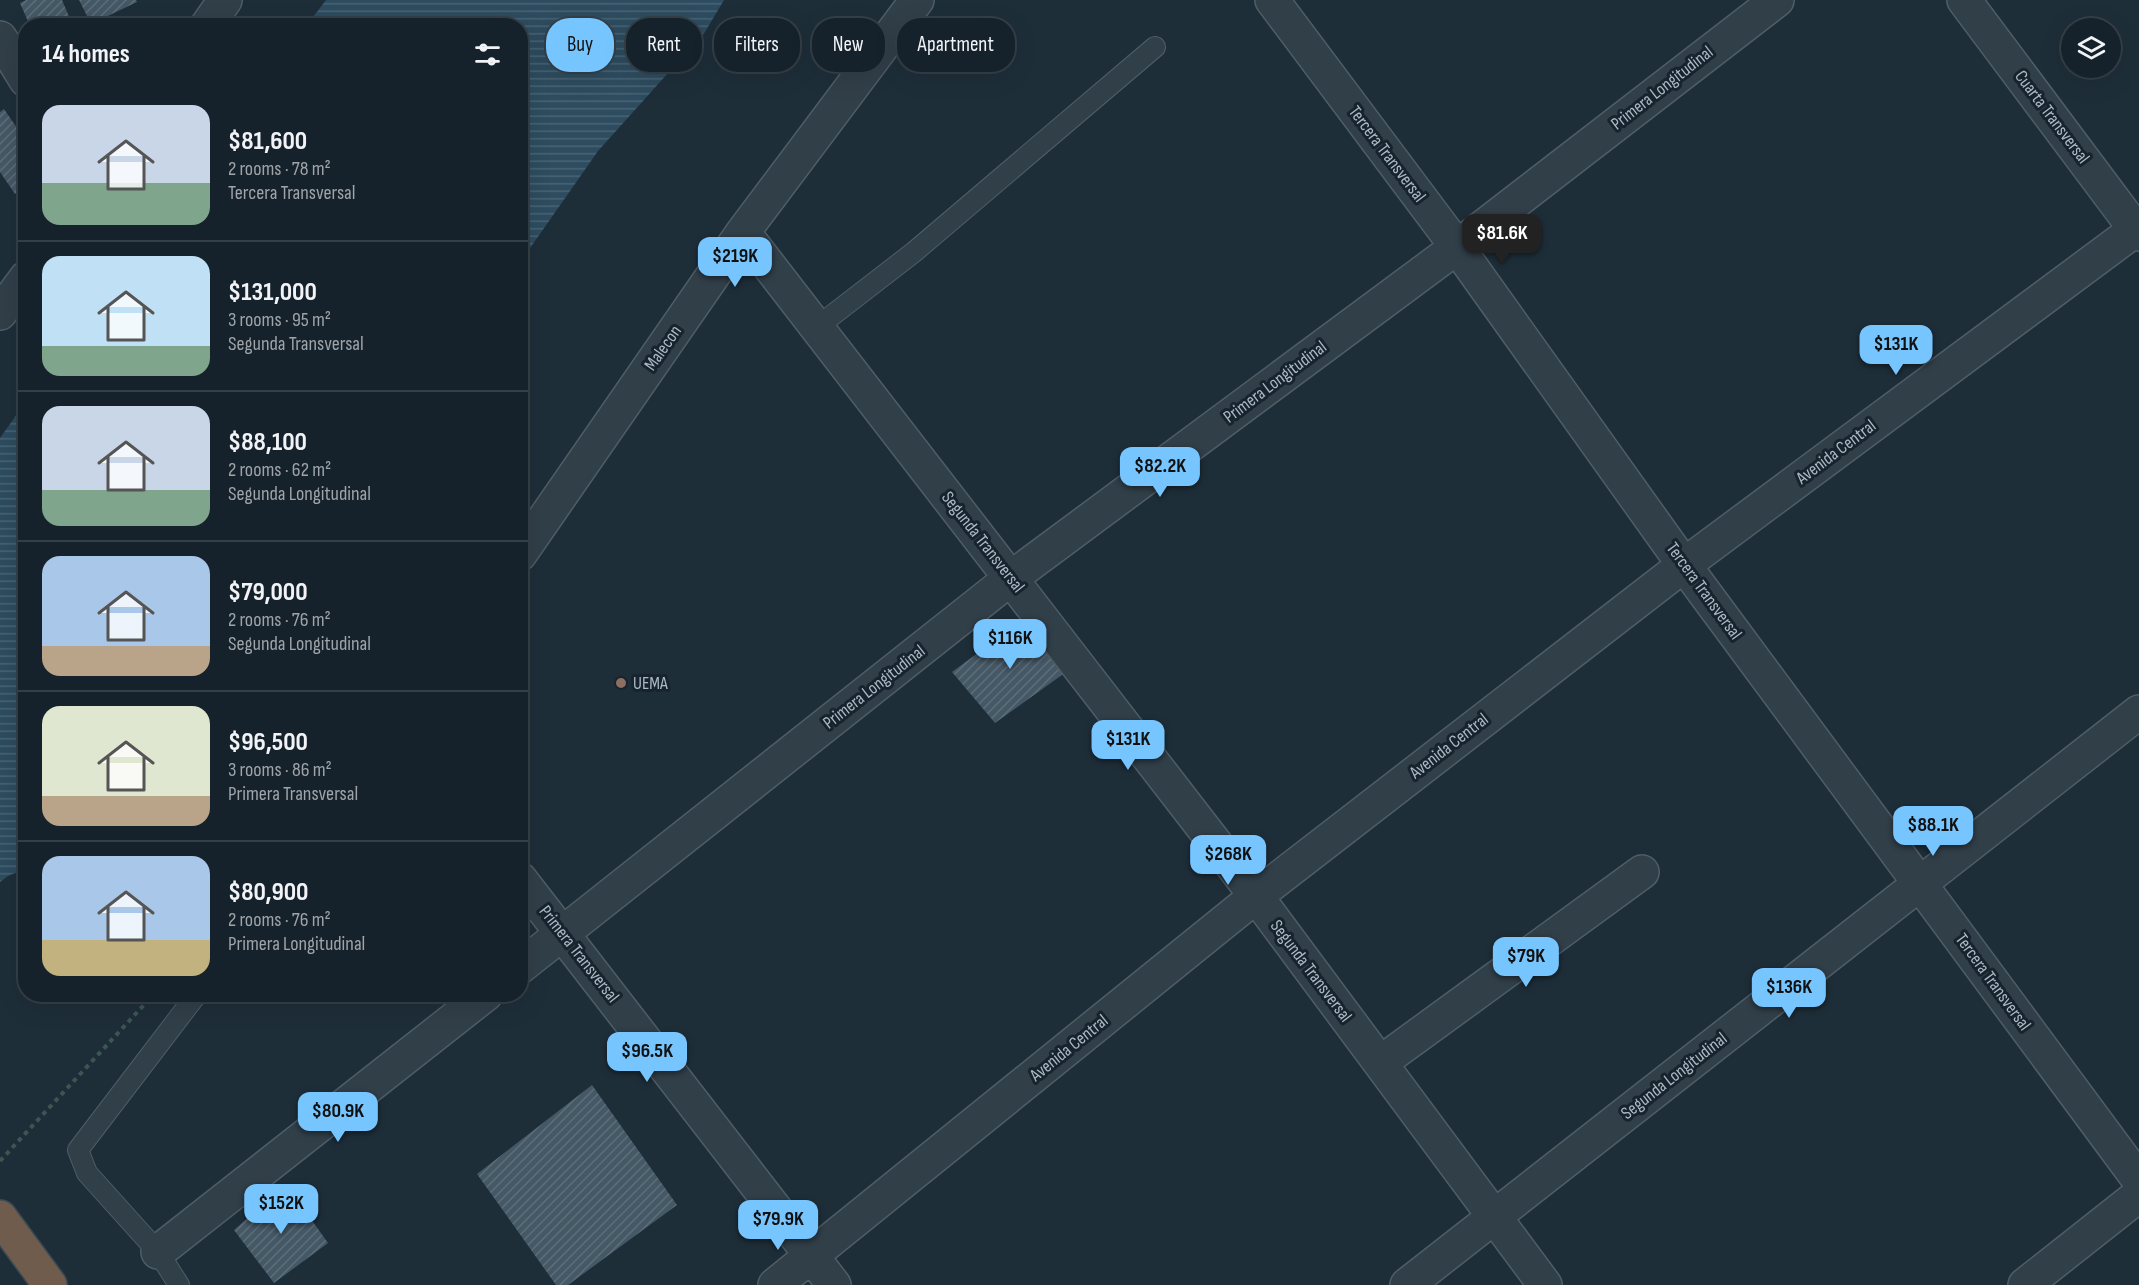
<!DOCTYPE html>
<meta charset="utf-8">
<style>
body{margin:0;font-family:"Sofia Sans Condensed",sans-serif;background:#232f37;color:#f1f3f6;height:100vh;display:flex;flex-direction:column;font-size:22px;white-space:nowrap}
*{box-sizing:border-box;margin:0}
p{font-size:20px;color:#9ea4a9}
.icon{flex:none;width:33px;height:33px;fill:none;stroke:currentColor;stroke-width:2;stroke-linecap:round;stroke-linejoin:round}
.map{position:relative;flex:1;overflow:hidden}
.sheet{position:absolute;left:18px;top:18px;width:510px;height:984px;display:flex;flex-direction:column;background:#16222b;border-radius:24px;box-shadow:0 6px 24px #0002,0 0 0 2px #353f47}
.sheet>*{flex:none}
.banner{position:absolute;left:546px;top:18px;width:570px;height:54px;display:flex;gap:12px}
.fabs{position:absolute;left:2061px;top:18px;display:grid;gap:12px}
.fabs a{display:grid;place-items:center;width:60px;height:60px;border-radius:50%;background:#16222b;box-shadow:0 6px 24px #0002,0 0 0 2px #353f47;font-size:30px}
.price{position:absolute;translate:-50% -51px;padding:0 14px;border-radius:12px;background:#77c5ff;color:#111;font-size:20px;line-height:39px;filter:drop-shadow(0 2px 3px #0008)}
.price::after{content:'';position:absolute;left:50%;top:36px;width:18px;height:14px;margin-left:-9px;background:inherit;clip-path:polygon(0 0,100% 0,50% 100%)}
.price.selected{background:#222;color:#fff}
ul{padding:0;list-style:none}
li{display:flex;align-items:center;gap:18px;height:150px;padding:0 24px}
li+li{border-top:2px solid #353f47}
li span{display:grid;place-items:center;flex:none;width:168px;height:120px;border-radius:18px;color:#555}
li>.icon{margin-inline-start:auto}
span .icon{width:72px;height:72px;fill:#fffc;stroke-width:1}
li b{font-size:26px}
h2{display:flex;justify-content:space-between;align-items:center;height:72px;padding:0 24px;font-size:26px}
.chip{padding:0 21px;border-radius:24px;background:#16222b;box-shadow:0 6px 24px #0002,0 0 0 2px #353f47;font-size:21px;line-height:54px}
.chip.selected{background:#77c5ff;color:#111}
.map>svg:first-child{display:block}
.water{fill:url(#water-rules)}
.building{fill:url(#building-hatch)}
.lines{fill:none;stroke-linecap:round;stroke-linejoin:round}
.lane-casing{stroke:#4f5d67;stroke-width:22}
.street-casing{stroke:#4f5d67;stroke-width:36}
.highway-casing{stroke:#3c4a53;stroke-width:36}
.path{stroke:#3d5654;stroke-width:4;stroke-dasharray:4.5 4.5;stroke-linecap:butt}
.lane{stroke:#313f49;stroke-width:20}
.street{stroke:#313f49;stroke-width:33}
.highway{stroke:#705c4d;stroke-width:33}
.education-dot{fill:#8d6e63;stroke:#17242d;stroke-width:2}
.labels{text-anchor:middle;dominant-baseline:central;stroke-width:6;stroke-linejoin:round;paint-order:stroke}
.street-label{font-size:18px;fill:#abbac6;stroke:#17242d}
.poi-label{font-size:18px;fill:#abbac6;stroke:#17242d;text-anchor:start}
</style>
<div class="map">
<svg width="2139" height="1285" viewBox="0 0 2139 1285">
<defs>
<pattern id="water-rules" width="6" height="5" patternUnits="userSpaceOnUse" patternTransform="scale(1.5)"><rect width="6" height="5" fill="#2d4c5f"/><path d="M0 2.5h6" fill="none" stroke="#496474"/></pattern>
<pattern id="building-hatch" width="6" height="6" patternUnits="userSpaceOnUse" patternTransform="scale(1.5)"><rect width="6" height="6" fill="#455865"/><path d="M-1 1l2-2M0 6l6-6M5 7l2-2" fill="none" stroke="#5d6e7a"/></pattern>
</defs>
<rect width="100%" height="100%" fill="#1e2e39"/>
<path class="water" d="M326 0H724L705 32 598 151 521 261 520 26 307 25Z
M25 403V869L8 876 0 882V438Z"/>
<path class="building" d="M26 0H62L73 26H30L20 3Z
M79 0H136L137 2 91 24Z
M4 109 26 141V187L15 194 0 172V112Z
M1028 616 1066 672 995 723 952 672Z
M592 1085 677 1205 568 1285H556L477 1174Z
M286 1184 328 1243 274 1283 234 1230Z"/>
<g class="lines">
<defs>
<path id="lane" d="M817 327 914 252 1155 47
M179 1285 158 1252 87 1173 78 1150 197 994"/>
<path id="street" d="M1272 0 1457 247 1684 565 2139 1180
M1964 0 2139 234
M207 26 225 0
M0 38 26 80
M743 232 1256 896 1545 1285
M0 313 26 278
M520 554 743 232 917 0
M520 879 834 1285
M520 967 1011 578 1457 247 1777 0
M1380 1063 1642 872
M158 1252 486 994
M775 1285 1256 896 1684 565 2139 227
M1407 1285 2139 712
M2025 1285 2139 1195"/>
<path id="highway" d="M0 1217 50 1285"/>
</defs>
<use href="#lane" class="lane-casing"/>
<use href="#street" class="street-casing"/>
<use href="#highway" class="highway-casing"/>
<path class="path" d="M0 1161 154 994"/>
<use href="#lane" class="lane"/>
<use href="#street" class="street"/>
<use href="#highway" class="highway"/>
</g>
<circle class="education-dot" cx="621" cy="683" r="6"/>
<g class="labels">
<g class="street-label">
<text transform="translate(1662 88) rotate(-38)">Primera Longitudinal</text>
<text transform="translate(2052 117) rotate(53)">Cuarta Transversal</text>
<text transform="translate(1387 154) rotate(53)">Tercera Transversal</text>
<text transform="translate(663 348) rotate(-55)">Malecon</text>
<text transform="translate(1275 382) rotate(-37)">Primera Longitudinal</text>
<text transform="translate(1836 452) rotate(-37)">Avenida Central</text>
<text transform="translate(983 542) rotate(52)">Segunda Transversal</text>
<text transform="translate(1704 591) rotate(54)">Tercera Transversal</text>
<text transform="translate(874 687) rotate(-38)">Primera Longitudinal</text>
<text transform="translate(1449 746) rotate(-38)">Avenida Central</text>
<text transform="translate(579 954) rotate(52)">Primera Transversal</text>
<text transform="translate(1311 971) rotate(53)">Segunda Transversal</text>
<text transform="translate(1993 982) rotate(54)">Tercera Transversal</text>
<text transform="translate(1069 1048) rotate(-39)">Avenida Central</text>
<text transform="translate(1674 1076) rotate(-38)">Segunda Longitudinal</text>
</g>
<g class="poi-label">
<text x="633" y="683">UEMA</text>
</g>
</g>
</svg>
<div class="fabs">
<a><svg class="icon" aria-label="layers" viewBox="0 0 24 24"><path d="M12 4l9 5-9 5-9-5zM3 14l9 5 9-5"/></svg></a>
</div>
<b class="price selected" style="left:1502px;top:265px">$81.6K</b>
<b class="price" style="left:735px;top:288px">$219K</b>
<b class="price" style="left:1896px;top:376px">$131K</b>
<b class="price" style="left:1160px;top:498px">$82.2K</b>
<b class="price" style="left:1010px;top:670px">$116K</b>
<b class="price" style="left:1128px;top:771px">$131K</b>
<b class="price" style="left:1933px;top:857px">$88.1K</b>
<b class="price" style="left:1228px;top:886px">$268K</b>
<b class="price" style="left:1526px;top:988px">$79K</b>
<b class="price" style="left:1789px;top:1019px">$136K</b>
<b class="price" style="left:647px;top:1083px">$96.5K</b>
<b class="price" style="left:338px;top:1143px">$80.9K</b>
<b class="price" style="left:281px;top:1235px">$152K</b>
<b class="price" style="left:778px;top:1251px">$79.9K</b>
<div class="banner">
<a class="chip selected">Buy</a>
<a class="chip">Rent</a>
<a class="chip">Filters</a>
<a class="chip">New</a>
<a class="chip">Apartment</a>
</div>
<section class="sheet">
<h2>14 homes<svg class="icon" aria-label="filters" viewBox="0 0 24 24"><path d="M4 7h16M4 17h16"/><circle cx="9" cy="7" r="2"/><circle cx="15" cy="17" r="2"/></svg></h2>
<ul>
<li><span style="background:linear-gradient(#c9d6e8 65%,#7fa58c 0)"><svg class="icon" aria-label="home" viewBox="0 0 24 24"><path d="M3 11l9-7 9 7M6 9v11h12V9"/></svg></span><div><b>$81,600</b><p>2 rooms · 78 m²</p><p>Tercera Transversal</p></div></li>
<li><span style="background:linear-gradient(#bfe0f5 75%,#7fa58c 0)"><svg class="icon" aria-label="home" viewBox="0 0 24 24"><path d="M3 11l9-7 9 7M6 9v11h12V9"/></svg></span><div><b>$131,000</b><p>3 rooms · 95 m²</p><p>Segunda Transversal</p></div></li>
<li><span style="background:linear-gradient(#c9d6e8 70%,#7fa58c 0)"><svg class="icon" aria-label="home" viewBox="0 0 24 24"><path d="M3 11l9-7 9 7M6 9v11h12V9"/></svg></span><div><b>$88,100</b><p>2 rooms · 62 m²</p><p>Segunda Longitudinal</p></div></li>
<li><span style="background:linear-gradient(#a9c7e8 75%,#b9a48a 0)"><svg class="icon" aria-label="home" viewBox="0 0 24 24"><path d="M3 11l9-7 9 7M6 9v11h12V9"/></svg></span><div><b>$79,000</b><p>2 rooms · 76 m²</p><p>Segunda Longitudinal</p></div></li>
<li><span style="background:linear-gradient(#dfe7d0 75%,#b9a48a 0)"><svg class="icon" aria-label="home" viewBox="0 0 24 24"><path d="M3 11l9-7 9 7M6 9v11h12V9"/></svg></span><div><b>$96,500</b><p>3 rooms · 86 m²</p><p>Primera Transversal</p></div></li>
<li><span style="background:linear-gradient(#a9c7e8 70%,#c2b280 0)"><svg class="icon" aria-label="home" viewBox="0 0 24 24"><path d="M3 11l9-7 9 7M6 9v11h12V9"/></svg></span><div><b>$80,900</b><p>2 rooms · 76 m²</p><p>Primera Longitudinal</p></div></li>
</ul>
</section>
</div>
